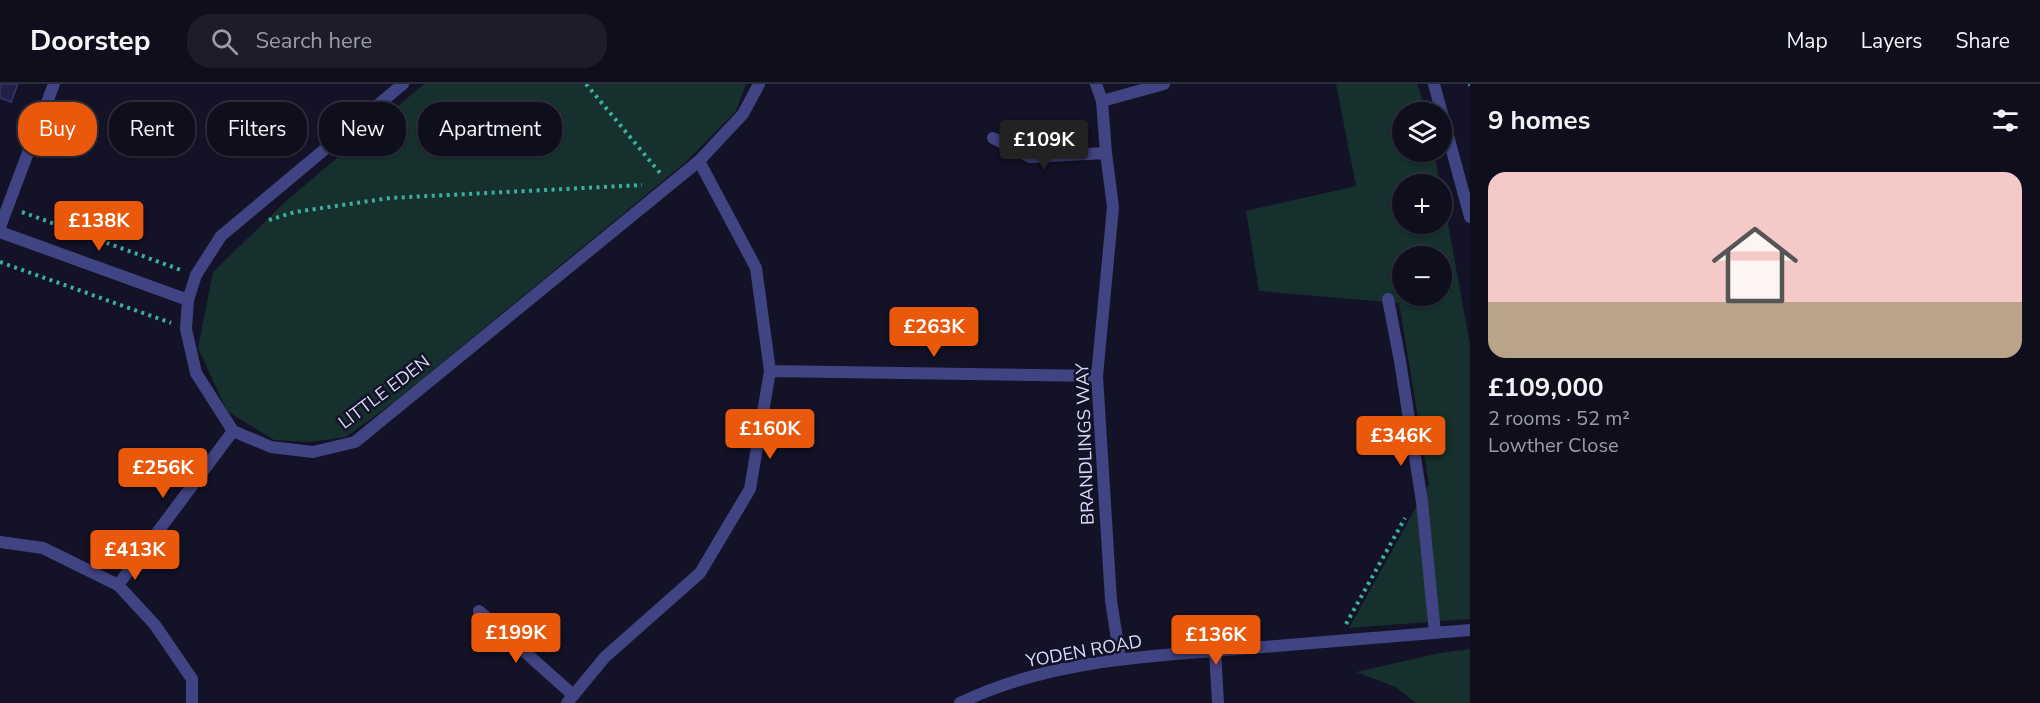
<!DOCTYPE html>
<meta charset="utf-8">
<style>
body{margin:0;font-family:"Nunito Sans",sans-serif;background:#1c1c2a;color:#f1f3f6;height:100vh;display:flex;flex-direction:column;font-size:22px;white-space:nowrap}
*{box-sizing:border-box;margin:0}
p{font-size:20px;color:#9b9ca4}
.icon{flex:none;width:33px;height:33px;fill:none;stroke:currentColor;stroke-width:2;stroke-linecap:round;stroke-linejoin:round}
.map{position:relative;flex:1;overflow:hidden}
.sheet{display:flex;flex-direction:column;background:#0e0e1d;width:570px}
.sheet>*{flex:none}
.top-card{position:absolute;left:18px;top:18px;width:570px;height:54px;display:flex;gap:12px}
.fabs{position:absolute;left:1392px;top:18px;display:grid;gap:12px}
.fabs a{display:grid;place-items:center;width:60px;height:60px;border-radius:50%;background:#0e0e1d;box-shadow:0 2px 4px #0004,0 0 0 2px #2e2e3b;font-size:30px}
.price{position:absolute;translate:-50% -51px;padding:0 14px;border-radius:6px;background:#ea580c;color:#fff;font-size:20px;line-height:39px;filter:drop-shadow(0 2px 3px #0008)}
.price::after{content:'';position:absolute;left:50%;top:36px;width:18px;height:14px;margin-left:-9px;background:inherit;clip-path:polygon(0 0,100% 0,50% 100%)}
.price.on{background:#222;color:#fff}
ul{padding:0;list-style:none}
li{display:grid;align-content:center;gap:12px;height:318px;padding:0 18px}
li span{display:grid;place-items:center;height:186px;border-radius:18px;color:#555}
li>.icon{margin-inline-start:auto}
span .icon{width:108px;height:108px;fill:#fffc;stroke-width:1}
li b{font-size:26px}
h2{display:flex;justify-content:space-between;align-items:center;height:72px;padding:0 18px;font-size:26px}
.pill{padding:0 21px;border-radius:24px;background:#0e0e1d;box-shadow:0 2px 4px #0004,0 0 0 2px #2e2e3b;font-size:21px;line-height:54px}
.pill.on{background:#ea580c;color:#fff}
header{display:flex;align-items:center;gap:36px;box-sizing:border-box;height:84px;padding:0 30px;background:#0e0e1d;border-bottom:2px solid #2e2e3b}
header strong{font-size:28px}
nav{display:flex;gap:33px;margin-inline-start:auto;font-size:21px}
.search{width:420px;height:54px;background:#1c1c2a;display:flex;align-items:center;gap:15px;box-sizing:border-box;padding:0 21px;border-radius:24px;color:#9b9ca4;font-size:22px}
main{display:flex;flex:1;min-height:0}
.map>svg:first-child{display:block}
.green{fill:#15302d;fill-rule:evenodd}
.building{fill:#231f46;stroke:#393370;stroke-width:1.5}
.lines{fill:none;stroke-linecap:round;stroke-linejoin:round}
.path{stroke:#39b19f;stroke-width:4;stroke-dasharray:3 4.5;stroke-linecap:butt}
.minor{stroke:#404482;stroke-width:12}
.tertiary{stroke:#404482;stroke-width:12}
.labels{text-anchor:middle;dominant-baseline:central;stroke-width:5;stroke-linejoin:round;paint-order:stroke}
.street-label{font-size:18px;fill:#dadafc;stroke:#131227}
</style>
<header>
<strong>Doorstep</strong>
<div class="search"><svg class="icon" aria-label="search" viewBox="0 0 24 24"><circle cx="10" cy="10" r="6"/><path d="M15 15l6 6"/></svg>Search here</div>
<nav><a>Map</a><a>Layers</a><a>Share</a></nav>
</header>
<main>
<div class="map">
<svg width="1470" height="619" viewBox="0 0 1470 619">
<rect width="100%" height="100%" fill="#131227"/>
<path class="green" d="M424 0H746L736 27 686 78 394 318 346 353 309 358 274 356 227 327 198 264 213 188 285 118Z
M1336 0H1417L1427 28H1402V68H1434L1440 100H1402V140H1442V107L1470 260V535L1349 544 1429 400 1399 219 1259 207 1246 127 1356 102ZM1402 172H1442V212H1402Z
M1470 565V619H1416L1395 603 1356 588 1440 569Z"/>
<path class="building" d="M0 0H18L11 18 0 14Z"/>
<g class="lines">
<path class="path" d="M586 0 660 89
M1469 0 1470 1
M22 128 181 186
M269 136 295 128 390 114 642 101
M0 178 171 239
M1346 540 1405 434"/>
<path class="minor" d="M403 0 221 152 196 191 188 216 186 245 196 289 233 347 271 363 313 368 355 358 699 77 743 30 759 0
M1096 0 1102 17 1106 69 1113 123 1097 292 1111 516 1120 575
M1102 17 1164 0
M993 54 1030 73 1106 69
M0 143 54 0
M0 148 188 216
M1388 215 1400 277 1422 418 1435 549
M770 287 1097 292
M0 458 43 464 118 501 155 541 192 595V619
M118 501 233 347
M479 527 573 611
M1215 567 1218 619
M567 619 605 573 700 489 750 405 770 287 756 184 699 77
M960 619C1046 577 1145 572 1239 565 1316 559 1393 552 1470 546"/>
<path class="tertiary" d="M1434 0 1470 133"/>
</g>
<g class="labels">
<g class="street-label">
<text transform="translate(384 308) rotate(-37)">LITTLE EDEN</text>
<text transform="translate(1085 360) rotate(-92)">BRANDLINGS WAY</text>
<text transform="translate(1084 567) rotate(-10)">YODEN ROAD</text>
</g>
</g>
</svg>
<div class="fabs">
<a><svg class="icon" aria-label="layers" viewBox="0 0 24 24"><path d="M12 4l9 5-9 5-9-5zM3 14l9 5 9-5"/></svg></a>
<a>+</a>
<a>−</a>
</div>
<b class="price on" style="left:1044px;top:87px">£109K</b>
<b class="price" style="left:99px;top:168px">£138K</b>
<b class="price" style="left:934px;top:274px">£263K</b>
<b class="price" style="left:770px;top:376px">£160K</b>
<b class="price" style="left:1401px;top:383px">£346K</b>
<b class="price" style="left:163px;top:415px">£256K</b>
<b class="price" style="left:135px;top:497px">£413K</b>
<b class="price" style="left:516px;top:580px">£199K</b>
<b class="price" style="left:1216px;top:582px">£136K</b>
<div class="top-card">
<a class="pill on">Buy</a>
<a class="pill">Rent</a>
<a class="pill">Filters</a>
<a class="pill">New</a>
<a class="pill">Apartment</a>
</div>
</div>
<section class="sheet">
<h2>9 homes<svg class="icon" aria-label="filters" viewBox="0 0 24 24"><path d="M4 7h16M4 17h16"/><circle cx="9" cy="7" r="2"/><circle cx="15" cy="17" r="2"/></svg></h2>
<ul>
<li><span style="background:linear-gradient(#f6c9c9 70%,#b9a48a 0)"><svg class="icon" aria-label="home" viewBox="0 0 24 24"><path d="M3 11l9-7 9 7M6 9v11h12V9"/></svg></span><div><b>£109,000</b><p>2 rooms · 52 m²</p><p>Lowther Close</p></div></li>
</ul>
</section>
</main>
